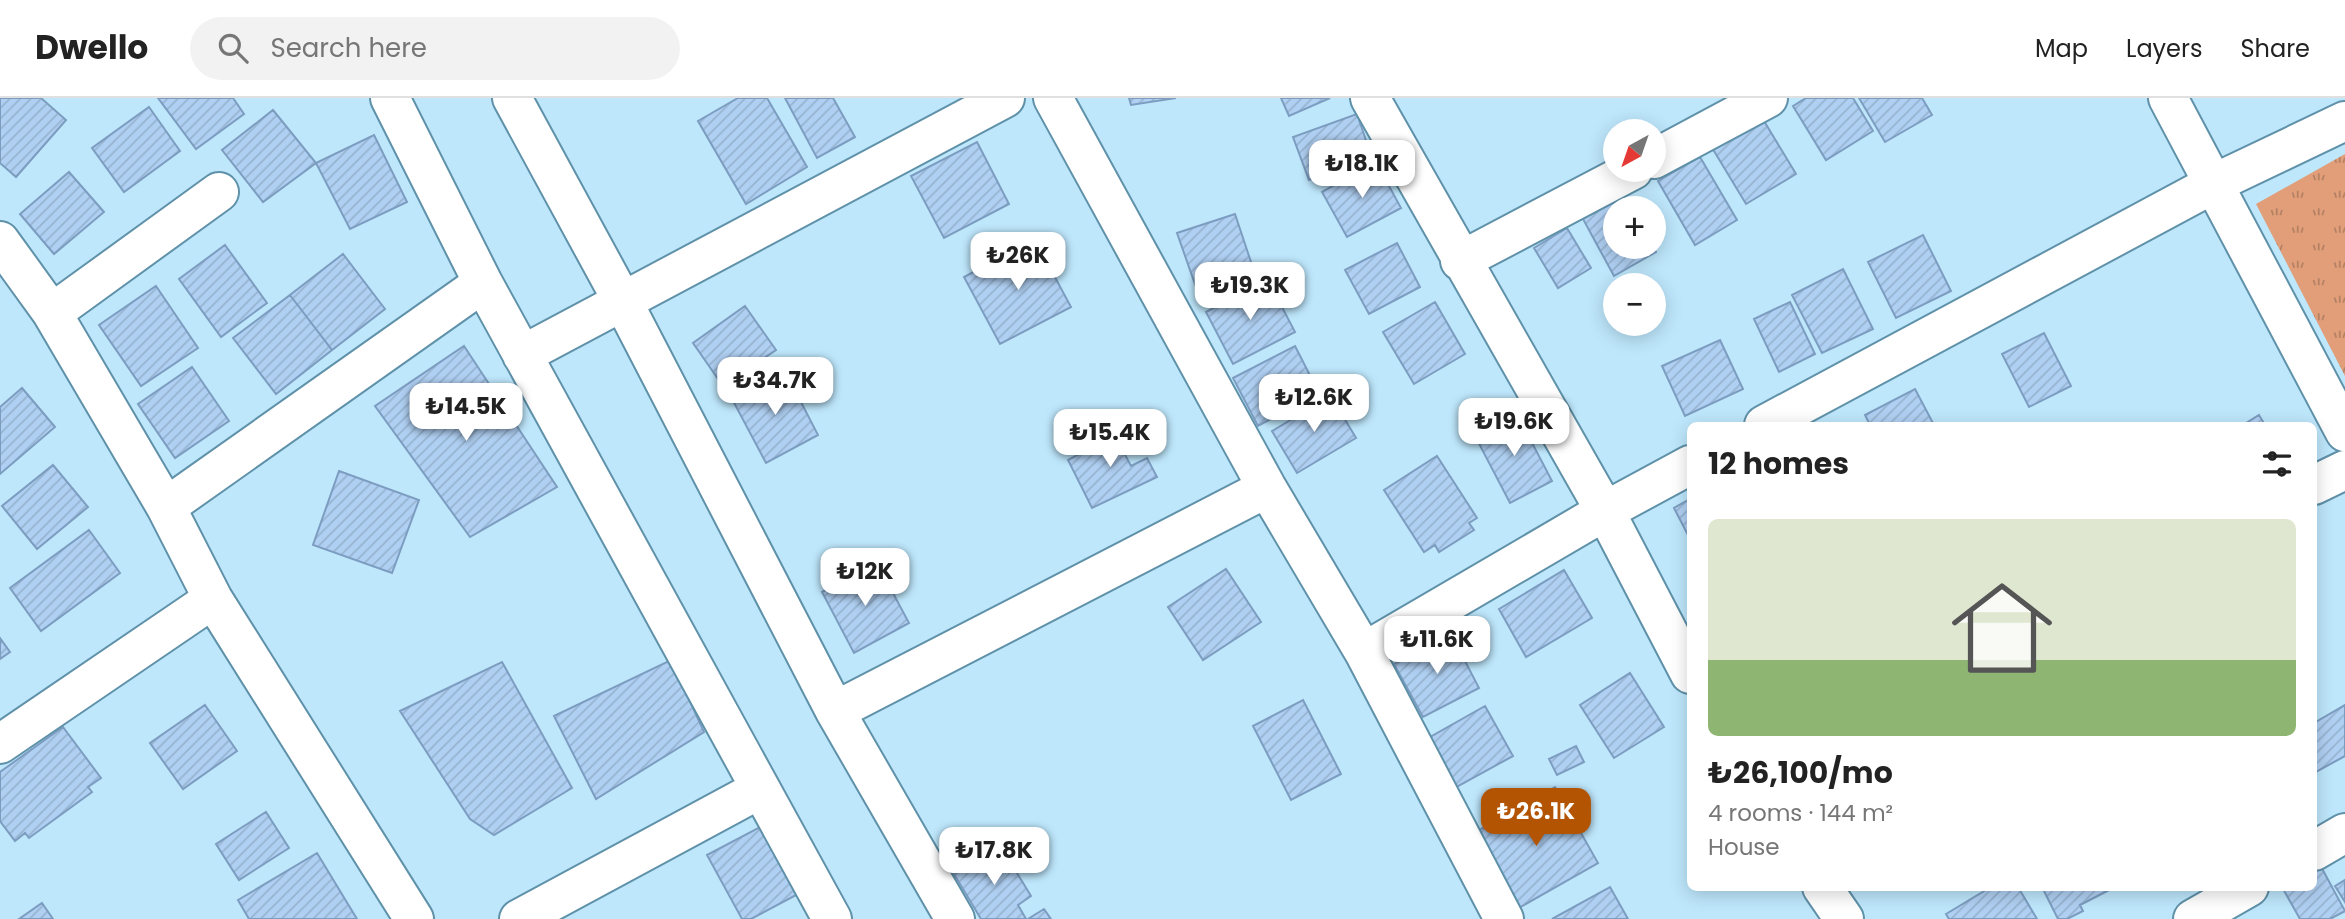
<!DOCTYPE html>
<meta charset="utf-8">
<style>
body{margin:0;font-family:Poppins,sans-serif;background:#f2f2f2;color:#222;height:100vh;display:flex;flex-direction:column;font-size:26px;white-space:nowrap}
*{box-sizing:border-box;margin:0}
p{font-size:23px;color:#767676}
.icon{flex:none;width:38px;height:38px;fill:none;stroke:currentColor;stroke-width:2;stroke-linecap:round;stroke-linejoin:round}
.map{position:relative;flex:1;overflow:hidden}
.drawer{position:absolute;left:1687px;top:324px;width:630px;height:469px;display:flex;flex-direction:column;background:#fff;border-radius:10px;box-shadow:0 4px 18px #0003}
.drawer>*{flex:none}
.needle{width:46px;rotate:220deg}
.fabs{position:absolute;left:1603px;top:21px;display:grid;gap:14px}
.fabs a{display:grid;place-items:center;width:63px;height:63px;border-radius:50%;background:#fff;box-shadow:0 4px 18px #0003;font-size:35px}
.price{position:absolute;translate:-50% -60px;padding:0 16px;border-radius:14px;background:#fff;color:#222;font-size:23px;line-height:46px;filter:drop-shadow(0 2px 4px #0008)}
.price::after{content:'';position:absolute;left:50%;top:42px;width:21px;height:16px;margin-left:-10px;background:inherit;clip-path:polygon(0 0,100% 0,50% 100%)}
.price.on{background:#b25402;color:#fff}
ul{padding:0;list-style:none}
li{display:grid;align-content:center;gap:14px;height:371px;padding:0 21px}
li span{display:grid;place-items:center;height:217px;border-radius:10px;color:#555}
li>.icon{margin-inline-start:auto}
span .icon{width:126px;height:126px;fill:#fffc;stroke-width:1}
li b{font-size:30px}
h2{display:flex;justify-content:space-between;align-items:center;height:84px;padding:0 21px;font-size:30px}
header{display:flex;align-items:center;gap:42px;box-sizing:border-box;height:98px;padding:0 35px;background:#fff;border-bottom:2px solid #e0e0e0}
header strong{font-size:33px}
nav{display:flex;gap:38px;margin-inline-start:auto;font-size:24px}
.search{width:490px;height:63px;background:#f2f2f2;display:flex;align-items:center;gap:18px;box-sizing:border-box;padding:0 24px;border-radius:38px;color:#767676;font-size:26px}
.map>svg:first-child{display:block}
.park{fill:url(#park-tufts)}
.building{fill:url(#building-hatch);stroke:#7c9dc0;stroke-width:2}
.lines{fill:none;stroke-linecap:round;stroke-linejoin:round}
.minor-casing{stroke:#5f91a9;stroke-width:42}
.minor{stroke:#fff;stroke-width:38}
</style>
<header>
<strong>Dwello</strong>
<div class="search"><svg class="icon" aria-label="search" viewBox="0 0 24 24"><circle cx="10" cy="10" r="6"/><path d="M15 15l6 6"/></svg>Search here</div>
<nav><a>Map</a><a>Layers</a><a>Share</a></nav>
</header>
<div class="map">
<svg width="2345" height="821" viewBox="0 0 2345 821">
<defs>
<pattern id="park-tufts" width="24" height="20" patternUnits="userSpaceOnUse" patternTransform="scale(1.75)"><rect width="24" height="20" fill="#e19e79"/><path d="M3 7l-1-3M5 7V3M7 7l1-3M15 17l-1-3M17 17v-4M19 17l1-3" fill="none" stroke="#b58164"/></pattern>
<pattern id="building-hatch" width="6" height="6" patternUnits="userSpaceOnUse" patternTransform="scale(1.75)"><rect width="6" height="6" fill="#b0d0f3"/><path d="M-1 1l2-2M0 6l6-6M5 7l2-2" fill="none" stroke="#96b3d1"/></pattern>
</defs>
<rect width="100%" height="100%" fill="#bee7fc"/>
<path class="park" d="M2345 56V278L2256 106Z"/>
<path class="building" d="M0 0H41L66 22 16 79 0 65Z
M158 0H233L244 16 196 51Z
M738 0H767L807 69 746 106 698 23Z
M785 0H833L855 39 817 60Z
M1129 0H1176L1131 7Z
M1281 0H1330L1289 18Z
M1806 0H1853L1873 33 1826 62 1793 8Z
M1859 0H1922L1932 17 1885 44Z
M149 9 180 53 124 94 92 50Z
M273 12 316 65 263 104 222 52Z
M1357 16 1372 60 1309 82 1293 39Z
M1761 18 1796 76 1746 106 1711 48Z
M374 37 407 104 350 131 316 65Z
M977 44 1009 106 944 140 911 78Z
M1700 59 1737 122 1695 147 1658 83Z
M1376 64 1401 110 1347 139 1322 94Z
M69 74 104 114 54 156 20 116Z
M1624 98 1631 110H1615V149H1654L1656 154 1614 178 1583 121Z
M1235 116 1254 173 1197 192 1177 135Z
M1567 130 1591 170 1558 190 1534 150Z
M1923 137 1951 193 1896 220 1868 164Z
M1035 142 1071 209 1000 246 964 179Z
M1397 145 1420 189 1369 216 1345 172Z
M225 147 267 205 221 239 179 181Z
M343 156 385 211 332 252 290 197Z
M1843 171 1873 231 1822 255 1792 197Z
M1268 182 1295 234 1233 266 1206 214Z
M156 188 198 250 141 288 99 227Z
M290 197 332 252 276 296 233 240Z
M1435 204 1465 256 1414 286 1383 234Z
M1790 204 1815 256 1779 274 1754 221Z
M745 208 776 252 723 288 693 245Z
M2044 235 2071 288 2029 309 2002 256Z
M1720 242 1743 291 1685 318 1662 268Z
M464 248 557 389 470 439 375 308Z
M1295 248 1319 295 1258 328 1233 280Z
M192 269 229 323 175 360 138 306Z
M785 273 818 337 766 365 732 301Z
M22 290 55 329 0 376V309Z
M1915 291 1934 327H1870L1865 317Z
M1331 298 1356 340 1297 375 1272 333Z
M1517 316 1552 383 1510 405 1475 338Z
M2259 317 2265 327H2243Z
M1131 329 1139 344 1123 353 1131 368 1147 360 1157 379 1092 410 1068 362Z
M1437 358 1477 420 1469 425 1474 432 1439 454 1435 447 1424 454 1384 392Z
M53 367 88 409 37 451 2 408Z
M339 373 419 402 392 475 313 447Z
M1690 401V441L1674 410Z
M89 432 120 475 41 533 10 490Z
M877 465 909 525 854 555 822 494Z
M1226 471 1261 524 1203 562 1168 509Z
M1564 472 1592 520 1526 559 1499 511Z
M1451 536 1479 590 1423 619 1394 566Z
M0 540 10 554 0 561Z
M671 562 704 634 596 701 554 618Z
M502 564 572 690 494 737 470 721 400 613Z
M1630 575 1664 629 1614 660 1580 607Z
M1303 602 1341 676 1291 702 1253 628Z
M205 607 237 653 183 691 150 645Z
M2345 607V658L2314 675V625Z
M1485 608 1513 658 1453 691 1425 642Z
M63 629 101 680 88 689 92 694 29 740 25 735 15 743 0 723V674Z
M1576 648 1584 664 1557 677 1549 661Z
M1555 689 1598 765 1517 811 1474 735Z
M266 714 289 750 239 782 216 746Z
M762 728 798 796 751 821H742L707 757Z
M1000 747 1031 798 1018 807 1026 821H981L954 776Z
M317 755 357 821H249L238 802Z
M2319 765 2345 813 2330 821H2300L2282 789H2314V768Z
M2345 782V804L2335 788Z
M1610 789 1628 821H1552Z
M1991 789H2018L2037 821H1949L1946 816Z
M2042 789H2115L2080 807 2083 813 2067 821H2058Z
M42 805 53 821H19Z
M1044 811 1051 821H1028Z"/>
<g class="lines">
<defs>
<path id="minor" d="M390 0 483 185 832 821
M512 0 623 204 835 613 955 821
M1053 0 1267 390 1364 554 1504 821
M1370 0 1605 413 1690 576
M2168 0 2345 334
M1654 61 1768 0
M0 143 52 215 166 409 213 501 414 821
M1460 163 1633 72
M52 215 219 94
M522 257 1005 0
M1764 327 2215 85 2345 23
M2314 387 2345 372
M166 409 483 185
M1364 554 1605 413 1690 367
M835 613 1267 390
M0 646 213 501
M2314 753 2345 735
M1822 789 1844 821
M519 821 760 691
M2193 821 2249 789"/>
</defs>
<use href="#minor" class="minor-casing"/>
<use href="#minor" class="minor"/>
</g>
</svg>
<div class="fabs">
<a><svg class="needle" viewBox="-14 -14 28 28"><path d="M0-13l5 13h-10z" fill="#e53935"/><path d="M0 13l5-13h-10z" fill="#767676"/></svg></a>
<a>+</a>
<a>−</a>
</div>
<b class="price" style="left:1362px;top:102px">₺18.1K</b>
<b class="price" style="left:1018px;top:194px">₺26K</b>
<b class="price" style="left:1250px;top:224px">₺19.3K</b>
<b class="price" style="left:775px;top:319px">₺34.7K</b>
<b class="price" style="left:1314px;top:336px">₺12.6K</b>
<b class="price" style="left:466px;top:345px">₺14.5K</b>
<b class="price" style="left:1514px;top:360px">₺19.6K</b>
<b class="price" style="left:1110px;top:371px">₺15.4K</b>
<b class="price" style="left:865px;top:510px">₺12K</b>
<b class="price" style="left:1437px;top:578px">₺11.6K</b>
<b class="price on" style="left:1536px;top:750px">₺26.1K</b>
<b class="price" style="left:994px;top:789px">₺17.8K</b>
<section class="drawer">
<h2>12 homes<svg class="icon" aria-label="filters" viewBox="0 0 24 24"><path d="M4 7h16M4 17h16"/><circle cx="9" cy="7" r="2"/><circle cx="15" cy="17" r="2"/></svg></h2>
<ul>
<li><span style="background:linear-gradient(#dfe7d0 65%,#8fb573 0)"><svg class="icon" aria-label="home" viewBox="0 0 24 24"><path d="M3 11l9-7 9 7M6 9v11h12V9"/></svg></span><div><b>₺26,100/mo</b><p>4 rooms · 144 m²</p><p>House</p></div></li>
</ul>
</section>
</div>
